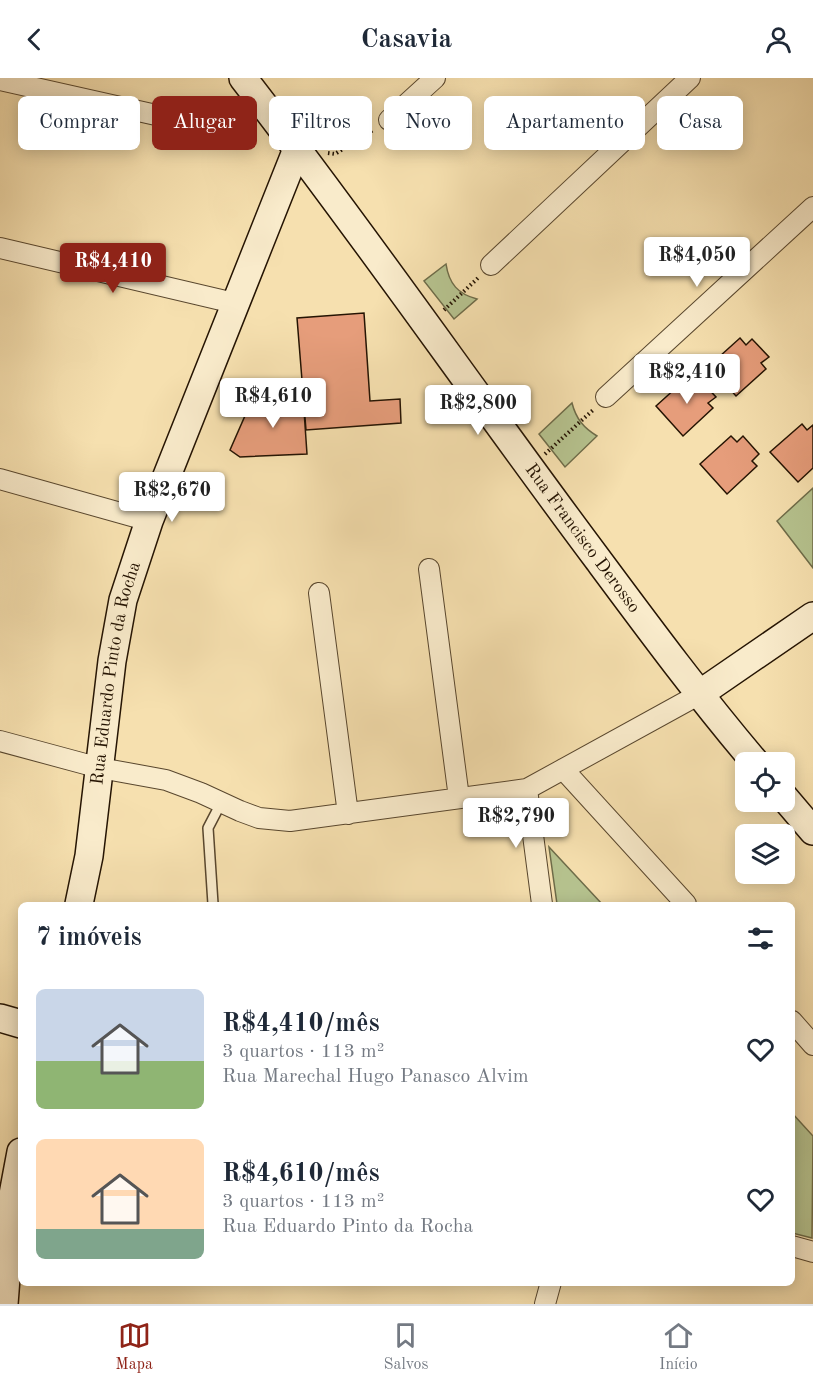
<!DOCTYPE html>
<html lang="pt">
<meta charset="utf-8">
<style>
body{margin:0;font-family:"Old Standard TT",serif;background:#f6f6f7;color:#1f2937;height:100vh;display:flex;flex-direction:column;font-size:22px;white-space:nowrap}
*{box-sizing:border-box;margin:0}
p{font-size:20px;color:#747a83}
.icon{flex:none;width:33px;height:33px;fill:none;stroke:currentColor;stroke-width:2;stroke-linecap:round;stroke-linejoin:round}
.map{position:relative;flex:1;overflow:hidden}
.sheet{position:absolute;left:18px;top:824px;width:777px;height:384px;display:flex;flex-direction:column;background:#fff;border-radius:9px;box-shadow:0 3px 15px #0003}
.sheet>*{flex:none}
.top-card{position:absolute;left:18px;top:18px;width:777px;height:54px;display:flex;gap:12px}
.buttons{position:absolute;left:735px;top:674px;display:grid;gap:12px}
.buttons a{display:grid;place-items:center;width:60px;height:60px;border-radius:9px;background:#fff;box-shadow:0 3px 15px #0003;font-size:30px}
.price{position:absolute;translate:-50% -51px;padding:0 14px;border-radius:6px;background:#fff;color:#222;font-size:20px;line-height:39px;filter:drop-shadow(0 2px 3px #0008)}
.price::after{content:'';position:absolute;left:50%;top:36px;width:18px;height:14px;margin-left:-9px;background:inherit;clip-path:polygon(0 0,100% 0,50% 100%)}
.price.on{background:#8f2418;color:#fff}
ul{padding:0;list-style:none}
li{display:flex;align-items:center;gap:18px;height:150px;padding:0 18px}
li span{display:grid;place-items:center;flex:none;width:168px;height:120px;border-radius:9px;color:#555}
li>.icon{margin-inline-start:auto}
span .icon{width:72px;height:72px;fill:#fffc;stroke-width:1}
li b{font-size:26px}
h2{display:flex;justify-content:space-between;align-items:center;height:72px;padding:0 18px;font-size:26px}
.pill{padding:0 21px;border-radius:9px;background:#fff;box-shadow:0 3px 15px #0003;font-size:21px;line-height:54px}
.pill.on{background:#8f2418;color:#fff}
header{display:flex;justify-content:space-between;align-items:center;height:78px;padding:0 18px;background:#fff;font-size:27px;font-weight:700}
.dock{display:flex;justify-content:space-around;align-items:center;height:84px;border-top:2px solid #e0e1e3;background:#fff;font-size:16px;color:#747a83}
.dock a{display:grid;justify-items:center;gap:3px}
.dock .on{color:#8f2418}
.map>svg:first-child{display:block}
.green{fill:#b6c38f;stroke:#6e6c49;stroke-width:1.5}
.building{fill:#e69d7b;stroke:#251403;stroke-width:1.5}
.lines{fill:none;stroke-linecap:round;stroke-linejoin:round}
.lane-casing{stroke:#59472e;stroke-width:12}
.street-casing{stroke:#59472e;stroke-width:22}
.secondary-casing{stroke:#251403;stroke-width:30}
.path{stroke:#251403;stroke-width:4;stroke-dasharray:1.5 3;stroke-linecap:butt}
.lane{stroke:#f9ebcb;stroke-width:9}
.street{stroke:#f9ebcb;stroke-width:20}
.secondary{stroke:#f9ebcb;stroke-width:27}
.labels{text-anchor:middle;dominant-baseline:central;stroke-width:5;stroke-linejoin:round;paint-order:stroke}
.street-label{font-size:18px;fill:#251403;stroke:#f9ebcb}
</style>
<header><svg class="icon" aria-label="back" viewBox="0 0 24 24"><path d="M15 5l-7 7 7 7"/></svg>Casavia<svg class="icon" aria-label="person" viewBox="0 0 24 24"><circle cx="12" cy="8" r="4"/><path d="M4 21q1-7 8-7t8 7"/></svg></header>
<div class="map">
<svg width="813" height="1226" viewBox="0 0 813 1226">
<rect width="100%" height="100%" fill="#f6e0af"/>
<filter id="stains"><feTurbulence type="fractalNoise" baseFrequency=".00333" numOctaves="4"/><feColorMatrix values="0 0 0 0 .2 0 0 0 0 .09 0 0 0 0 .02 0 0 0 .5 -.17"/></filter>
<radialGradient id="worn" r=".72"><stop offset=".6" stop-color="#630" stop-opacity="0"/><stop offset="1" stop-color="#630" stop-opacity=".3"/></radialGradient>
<path class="green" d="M446 186C449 206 458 216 477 221L454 241 424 203Z
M572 325C576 341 584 350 597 358L565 389 539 356Z
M813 410V490L777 443Z
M549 769 602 826H557Z
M792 1035 813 1058 812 1160 792 1155Z"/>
<path class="building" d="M364 235 370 323 400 321 401 345 306 352 297 240Z
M740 260 746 267 752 261 769 279 761 285 766 291 736 318 709 288Z
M687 300 693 306 699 301 716 319 708 325 713 330 683 358 656 328Z
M303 318 307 376 240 379 230 372 248 331 253 325 264 320Z
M802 346 807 352 813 347V390L798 404 770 374Z
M731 358 737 364 743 358 759 376 752 383 757 388 727 416 700 386Z"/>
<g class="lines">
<defs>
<path id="lane" d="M213 826 208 750 221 725"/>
<path id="street" d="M0 2 214 50 223 49 262 24
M389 42 435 0
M0 170 234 225
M491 187 690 0
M606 319 813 129
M0 401 149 443
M429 491 459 720
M319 515 348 736
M0 663 100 690 166 702 201 715 240 733 259 740 290 743 527 711 698 617
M563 691 686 826
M527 711 542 826
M792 943 813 967
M792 1168 813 1174
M545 1226 551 1204"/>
<g id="secondary">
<path id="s1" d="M243 0C365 157 477 320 596 479 648 549 699 618 755 684"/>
<path d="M698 617 813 538"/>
<path d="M784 719 813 753"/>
<path id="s2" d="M79 826 89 778 112 583 123 522 149 443 297 71"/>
<path d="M0 940 21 946"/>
<path d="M4 1226 12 1122 21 1074"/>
</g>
</defs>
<use href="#lane" class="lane-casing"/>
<use href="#street" class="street-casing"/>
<use href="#secondary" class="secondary-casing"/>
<path class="path" d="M328 75 335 76 373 52
M444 232 478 200
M545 376 593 332"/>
<use href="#lane" class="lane"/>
<use href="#street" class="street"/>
<use href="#secondary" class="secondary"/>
</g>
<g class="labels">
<g class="street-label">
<text stroke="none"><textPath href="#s1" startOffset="572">Rua Francisco Derosso</textPath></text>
<text stroke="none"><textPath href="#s2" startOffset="234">Rua Eduardo Pinto da Rocha</textPath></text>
</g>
</g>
<rect width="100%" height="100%" filter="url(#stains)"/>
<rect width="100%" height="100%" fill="url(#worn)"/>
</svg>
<div class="buttons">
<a><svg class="icon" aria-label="locate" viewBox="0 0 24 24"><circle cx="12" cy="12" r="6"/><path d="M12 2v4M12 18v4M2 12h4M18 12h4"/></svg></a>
<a><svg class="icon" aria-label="layers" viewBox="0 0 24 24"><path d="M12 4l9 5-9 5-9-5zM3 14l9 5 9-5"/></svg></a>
</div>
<b class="price" style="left:697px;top:210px">R$4,050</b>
<b class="price on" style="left:113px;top:216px">R$4,410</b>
<b class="price" style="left:687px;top:327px">R$2,410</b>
<b class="price" style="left:273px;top:351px">R$4,610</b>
<b class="price" style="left:478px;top:358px">R$2,800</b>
<b class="price" style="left:172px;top:445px">R$2,670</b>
<b class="price" style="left:516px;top:771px">R$2,790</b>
<div class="top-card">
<a class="pill">Comprar</a>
<a class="pill on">Alugar</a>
<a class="pill">Filtros</a>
<a class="pill">Novo</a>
<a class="pill">Apartamento</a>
<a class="pill">Casa</a>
</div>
<section class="sheet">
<h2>7 imóveis<svg class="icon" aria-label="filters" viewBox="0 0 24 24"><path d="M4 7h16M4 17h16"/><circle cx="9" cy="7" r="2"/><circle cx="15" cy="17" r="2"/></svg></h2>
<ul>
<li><span style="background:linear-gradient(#c9d6e8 60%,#8fb573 0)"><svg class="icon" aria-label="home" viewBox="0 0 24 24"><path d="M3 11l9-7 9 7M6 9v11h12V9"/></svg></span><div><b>R$4,410/mês</b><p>3 quartos · 113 m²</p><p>Rua Marechal Hugo Panasco Alvim</p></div><svg class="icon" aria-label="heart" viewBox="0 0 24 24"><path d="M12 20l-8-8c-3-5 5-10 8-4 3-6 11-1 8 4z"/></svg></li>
<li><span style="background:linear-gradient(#ffd9b3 75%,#7fa58c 0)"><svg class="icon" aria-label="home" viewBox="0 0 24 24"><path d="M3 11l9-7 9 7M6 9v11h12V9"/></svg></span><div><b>R$4,610/mês</b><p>3 quartos · 113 m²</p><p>Rua Eduardo Pinto da Rocha</p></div><svg class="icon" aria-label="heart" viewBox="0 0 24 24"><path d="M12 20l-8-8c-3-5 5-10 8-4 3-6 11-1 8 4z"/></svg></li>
</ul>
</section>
</div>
<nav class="dock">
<a class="on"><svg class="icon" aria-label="map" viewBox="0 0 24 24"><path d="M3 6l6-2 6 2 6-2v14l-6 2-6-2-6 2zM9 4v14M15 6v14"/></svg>Mapa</a>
<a><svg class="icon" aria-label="saved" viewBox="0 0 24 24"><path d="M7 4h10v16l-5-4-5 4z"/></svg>Salvos</a>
<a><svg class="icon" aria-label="home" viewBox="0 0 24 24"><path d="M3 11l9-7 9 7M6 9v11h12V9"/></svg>Início</a>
</nav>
